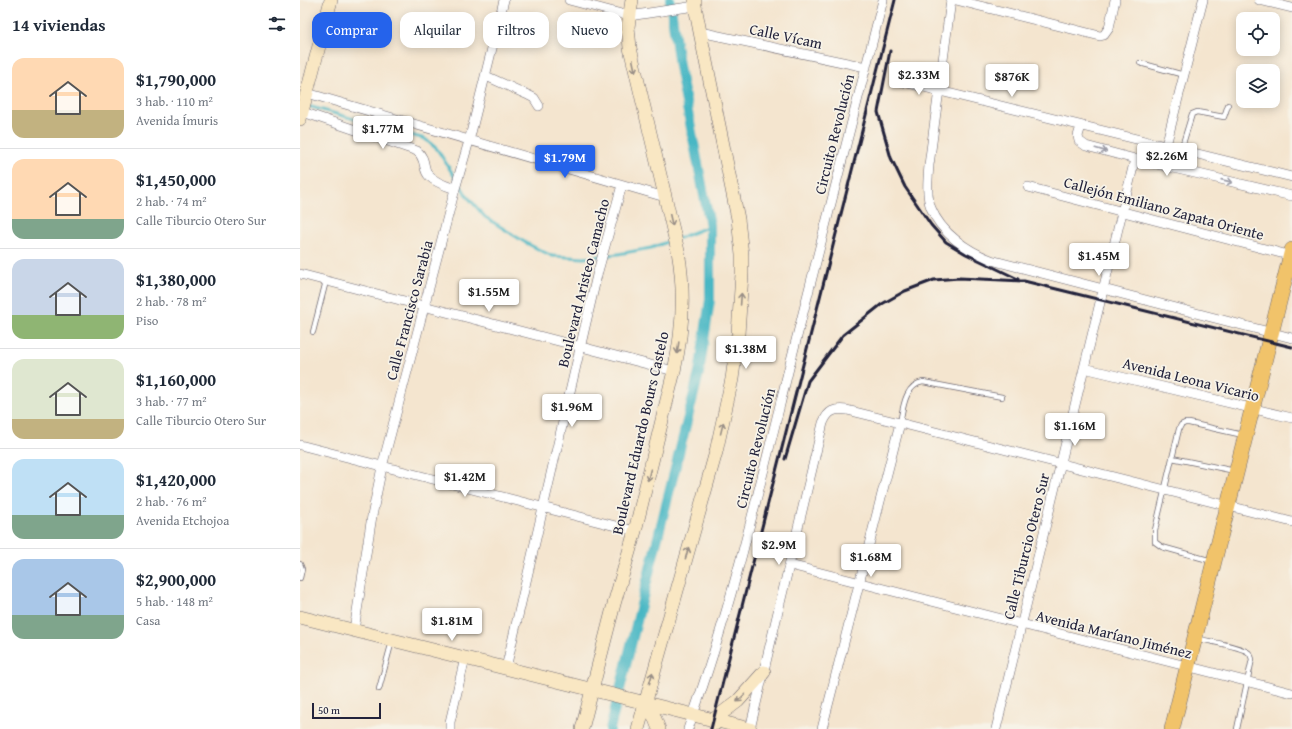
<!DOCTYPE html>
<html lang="es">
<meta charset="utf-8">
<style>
body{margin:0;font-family:"Gentium Book Plus",serif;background:#f6f6f7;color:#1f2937;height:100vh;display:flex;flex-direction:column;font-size:15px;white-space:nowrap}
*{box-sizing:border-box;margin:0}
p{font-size:13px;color:#747a83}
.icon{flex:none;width:22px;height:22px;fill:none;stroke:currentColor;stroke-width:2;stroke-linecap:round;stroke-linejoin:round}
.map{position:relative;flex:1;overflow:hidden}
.side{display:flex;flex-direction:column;background:#fff;width:300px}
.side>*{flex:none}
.top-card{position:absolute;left:12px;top:12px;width:380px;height:36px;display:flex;gap:8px}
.controls{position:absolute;left:936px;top:12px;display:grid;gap:8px}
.controls a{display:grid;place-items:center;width:44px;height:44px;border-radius:8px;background:#fff;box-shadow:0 2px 10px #0003;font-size:20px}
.scale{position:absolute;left:12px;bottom:10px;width:69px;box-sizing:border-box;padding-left:4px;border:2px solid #22223b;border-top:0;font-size:11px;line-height:14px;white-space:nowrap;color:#22223b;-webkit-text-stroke:3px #f7f3e8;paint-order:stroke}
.price{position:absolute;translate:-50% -34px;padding:0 9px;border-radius:4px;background:#fff;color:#222;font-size:13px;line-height:26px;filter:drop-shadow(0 1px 2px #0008)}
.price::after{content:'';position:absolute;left:50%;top:24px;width:12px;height:9px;margin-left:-6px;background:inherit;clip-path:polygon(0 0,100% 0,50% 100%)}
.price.current{background:#2563eb;color:#fff}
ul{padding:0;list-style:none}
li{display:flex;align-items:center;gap:12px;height:100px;padding:0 12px}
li+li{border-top:1px solid #e0e1e3}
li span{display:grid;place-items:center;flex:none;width:112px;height:80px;border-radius:12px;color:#555}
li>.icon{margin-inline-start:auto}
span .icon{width:48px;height:48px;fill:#fffc;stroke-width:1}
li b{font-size:17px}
h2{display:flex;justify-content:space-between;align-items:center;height:48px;padding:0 12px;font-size:17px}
.tag{padding:0 14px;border-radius:12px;background:#fff;box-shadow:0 2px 10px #0003;font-size:14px;line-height:36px}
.tag.current{background:#2563eb;color:#fff}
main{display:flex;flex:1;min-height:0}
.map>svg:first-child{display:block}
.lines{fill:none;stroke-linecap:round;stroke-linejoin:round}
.stream{stroke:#49b7c4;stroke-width:3}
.canal{stroke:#49b7c4;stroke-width:10}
.service-casing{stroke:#6c666f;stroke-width:6}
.minor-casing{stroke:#6c666f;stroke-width:10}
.secondary-casing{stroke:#6c666f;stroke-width:14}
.trunk-casing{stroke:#6c666f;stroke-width:16}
.service{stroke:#fff;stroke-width:4.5}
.minor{stroke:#fff;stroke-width:9}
.secondary{stroke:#f9e7c3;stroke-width:13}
.trunk{stroke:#f1c36a;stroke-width:15}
.rail{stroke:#22223b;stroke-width:3}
.oneway{stroke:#988e86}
.oneway2{stroke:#9c9ca7}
.labels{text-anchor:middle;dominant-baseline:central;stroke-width:3.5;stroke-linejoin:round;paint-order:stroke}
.street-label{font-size:15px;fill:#22223b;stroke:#f7f3e8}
</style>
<main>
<section class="side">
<h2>14 viviendas<svg class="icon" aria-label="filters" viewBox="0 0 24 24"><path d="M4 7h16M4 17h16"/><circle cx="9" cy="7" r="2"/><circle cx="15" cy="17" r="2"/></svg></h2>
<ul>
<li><span style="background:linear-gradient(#ffd9b3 65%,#c2b280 0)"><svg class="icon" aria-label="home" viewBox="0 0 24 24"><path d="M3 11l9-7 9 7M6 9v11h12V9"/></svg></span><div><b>$1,790,000</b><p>3 hab. · 110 m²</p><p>Avenida Ímuris</p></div></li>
<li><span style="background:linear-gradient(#ffd9b3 75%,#7fa58c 0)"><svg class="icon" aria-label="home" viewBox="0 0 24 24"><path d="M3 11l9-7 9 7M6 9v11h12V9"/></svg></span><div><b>$1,450,000</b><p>2 hab. · 74 m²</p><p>Calle Tiburcio Otero Sur</p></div></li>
<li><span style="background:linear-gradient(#c9d6e8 70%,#8fb573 0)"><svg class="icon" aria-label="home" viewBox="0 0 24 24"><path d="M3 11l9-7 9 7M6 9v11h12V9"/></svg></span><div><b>$1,380,000</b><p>2 hab. · 78 m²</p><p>Piso</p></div></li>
<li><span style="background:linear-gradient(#dfe7d0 75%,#c2b280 0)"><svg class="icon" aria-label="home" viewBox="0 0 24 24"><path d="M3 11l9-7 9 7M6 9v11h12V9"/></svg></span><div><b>$1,160,000</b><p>3 hab. · 77 m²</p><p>Calle Tiburcio Otero Sur</p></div></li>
<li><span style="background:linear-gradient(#bfe0f5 70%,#7fa58c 0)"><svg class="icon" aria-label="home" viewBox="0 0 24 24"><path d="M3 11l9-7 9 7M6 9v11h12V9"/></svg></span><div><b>$1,420,000</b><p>2 hab. · 76 m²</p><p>Avenida Etchojoa</p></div></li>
<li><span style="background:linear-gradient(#a9c7e8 70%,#7fa58c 0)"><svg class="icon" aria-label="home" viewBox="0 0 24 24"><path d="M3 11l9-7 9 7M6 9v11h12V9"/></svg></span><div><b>$2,900,000</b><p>5 hab. · 148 m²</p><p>Casa</p></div></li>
</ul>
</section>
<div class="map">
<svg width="992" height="729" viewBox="0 0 992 729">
<rect width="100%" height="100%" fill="#f7f3e8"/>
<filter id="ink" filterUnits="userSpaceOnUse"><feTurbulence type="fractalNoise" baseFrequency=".025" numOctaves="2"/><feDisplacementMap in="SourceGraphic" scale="8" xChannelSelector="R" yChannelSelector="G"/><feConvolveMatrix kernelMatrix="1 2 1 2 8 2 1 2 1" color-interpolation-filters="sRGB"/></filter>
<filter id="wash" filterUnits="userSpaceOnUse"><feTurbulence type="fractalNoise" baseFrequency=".012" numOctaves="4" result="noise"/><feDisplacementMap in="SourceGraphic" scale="16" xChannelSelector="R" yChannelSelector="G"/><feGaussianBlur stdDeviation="0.9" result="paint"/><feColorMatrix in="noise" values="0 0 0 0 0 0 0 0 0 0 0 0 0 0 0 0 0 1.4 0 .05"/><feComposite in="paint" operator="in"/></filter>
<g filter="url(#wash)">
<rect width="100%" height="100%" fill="#f4e5cf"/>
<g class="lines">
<path class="stream" d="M8 106 125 139 137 149 156 179
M159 183 167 196 185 217 226 243 252 256 284 258 318 254 351 248 372 240
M379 238 410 226"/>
<path class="canal" d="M310 729 399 373 410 300V226L379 66 370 0"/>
</g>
</g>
<g filter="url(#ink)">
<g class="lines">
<defs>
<path id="service" d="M840 63 884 75
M881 150 892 114 897 112 924 117 928 105
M13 332 26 281
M600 423C603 408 605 385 623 382L702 397
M872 458 935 471
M912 561 862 547 855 542V530L879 429 881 425 885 423H889L943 435
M0 564 2 569 0 578
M896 638C906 641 944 647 949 653 951 655 951 657 952 659L937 729
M79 689 92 641"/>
<path id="minor" d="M269 0 329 16 395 6
M651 0 629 165C628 179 626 195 631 208 641 233 667 251 691 260L992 338
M656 0 800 36 804 35 809 28 815 0
M959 0 992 8
M400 32 566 67
M186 76 228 95 234 98 239 106
M603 82 992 177
M7 93 365 197
M0 111 117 151C127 159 122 169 129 176 136 183 147 186 155 189
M781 126 778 136 779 141 786 146 835 159 992 196
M861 165 903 0
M728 187 992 256
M0 274 374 371
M784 368 992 418
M0 445 335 531
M490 565 992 693
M54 630 72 516 82 467 155 189 169 141 204 0
M206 668 297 275 322 185
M150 729V722L165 658
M388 729C432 607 460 485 491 360 521 240 553 120 583 0
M450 729 523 423C528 411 534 408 547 410L600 423 992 522
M522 729 600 423
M696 729 835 159"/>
<path id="secondary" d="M0 119 31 0
M0 617 450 729
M349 704 359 729
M415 724 413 720 438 701 464 672
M282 729 314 604 335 531 374 371C383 332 385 291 378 251L330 48 328 27 332 0
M338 729 416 452 432 379 438 334 442 274V255L438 219 400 32 395 6V0"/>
<path id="trunk" d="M872 729 992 250"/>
</defs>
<use href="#service" class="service-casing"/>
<use href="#minor" class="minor-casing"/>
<use href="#secondary" class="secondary-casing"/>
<use href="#trunk" class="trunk-casing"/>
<use href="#service" class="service"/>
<use href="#minor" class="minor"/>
<use href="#secondary" class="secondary"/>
<use href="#trunk" class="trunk"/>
<path class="rail" d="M590 51 578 112 591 158 605 187 631 225 646 242 666 254 718 279
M485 459 508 381 543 335 582 304 605 291 634 280 659 278 724 281 992 347
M411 729 595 0"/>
</g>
<defs><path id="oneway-shaft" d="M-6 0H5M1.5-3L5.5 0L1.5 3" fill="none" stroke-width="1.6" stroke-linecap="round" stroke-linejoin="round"/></defs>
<g class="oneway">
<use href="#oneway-shaft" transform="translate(334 66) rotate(78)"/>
<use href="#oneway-shaft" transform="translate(371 220) rotate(77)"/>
<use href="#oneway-shaft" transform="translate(441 299) rotate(-86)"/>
<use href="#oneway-shaft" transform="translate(378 348) rotate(98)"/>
<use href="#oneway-shaft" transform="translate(422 428) rotate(-76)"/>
<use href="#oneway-shaft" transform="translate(349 475) rotate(104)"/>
<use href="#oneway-shaft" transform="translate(387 553) rotate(-74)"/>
<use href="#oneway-shaft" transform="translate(351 678) rotate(-74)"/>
<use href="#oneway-shaft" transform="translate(441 698) rotate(137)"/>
</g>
<g class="oneway2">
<use href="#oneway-shaft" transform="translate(801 150) rotate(16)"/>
<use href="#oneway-shaft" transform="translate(927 181) rotate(13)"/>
</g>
</g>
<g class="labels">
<g class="street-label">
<text transform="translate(486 36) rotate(12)">Calle Vícam</text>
<text transform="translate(534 134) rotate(-76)">Circuito Revolución</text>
<text transform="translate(864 208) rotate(15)">Callejón Emiliano Zapata Oriente</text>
<text transform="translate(283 283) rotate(-76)">Boulevard Aristeo Camacho</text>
<text transform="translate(109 310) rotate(-75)">Calle Francisco Sarabia</text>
<text transform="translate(891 379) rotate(14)">Avenida Leona Vicario</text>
<text transform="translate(340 433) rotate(-77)">Boulevard Eduardo Bours Castelo</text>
<text transform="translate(455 448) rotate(-76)">Circuito Revolución</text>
<text transform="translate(726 546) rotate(-76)">Calle Tiburcio Otero Sur</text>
<text transform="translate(814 634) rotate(14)">Avenida Maríano Jiménez</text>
</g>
</g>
</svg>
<div class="controls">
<a><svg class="icon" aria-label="locate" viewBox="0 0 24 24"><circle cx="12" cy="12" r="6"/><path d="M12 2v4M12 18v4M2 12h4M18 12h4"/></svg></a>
<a><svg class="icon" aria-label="layers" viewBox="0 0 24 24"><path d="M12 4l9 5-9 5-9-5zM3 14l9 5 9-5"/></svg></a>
</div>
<div class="scale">50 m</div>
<b class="price" style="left:619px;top:96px">$2.33M</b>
<b class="price" style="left:712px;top:98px">$876K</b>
<b class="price" style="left:83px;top:150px">$1.77M</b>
<b class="price" style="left:867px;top:177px">$2.26M</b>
<b class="price current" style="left:265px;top:179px">$1.79M</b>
<b class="price" style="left:799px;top:277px">$1.45M</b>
<b class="price" style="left:189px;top:313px">$1.55M</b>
<b class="price" style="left:446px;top:370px">$1.38M</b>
<b class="price" style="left:272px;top:428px">$1.96M</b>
<b class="price" style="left:775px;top:447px">$1.16M</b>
<b class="price" style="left:165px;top:498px">$1.42M</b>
<b class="price" style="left:479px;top:566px">$2.9M</b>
<b class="price" style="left:571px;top:578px">$1.68M</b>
<b class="price" style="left:152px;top:642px">$1.81M</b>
<div class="top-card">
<a class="tag current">Comprar</a>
<a class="tag">Alquilar</a>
<a class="tag">Filtros</a>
<a class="tag">Nuevo</a>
</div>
</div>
</main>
